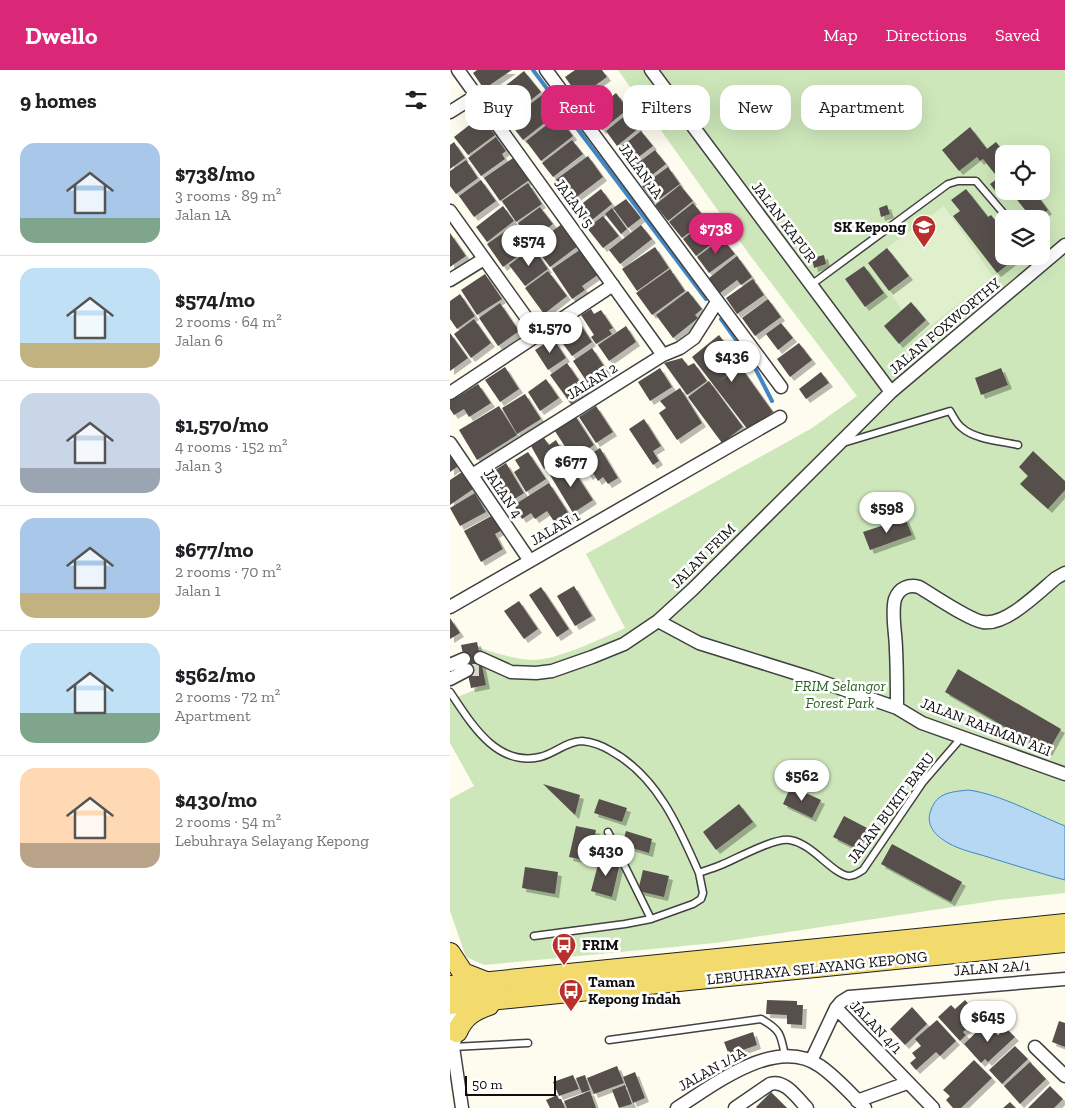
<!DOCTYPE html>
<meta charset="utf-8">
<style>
body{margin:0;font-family:"Zilla Slab",serif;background:#f6f6f6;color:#202124;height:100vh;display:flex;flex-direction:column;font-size:19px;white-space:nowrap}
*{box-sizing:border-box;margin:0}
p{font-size:16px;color:#757577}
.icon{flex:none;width:28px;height:28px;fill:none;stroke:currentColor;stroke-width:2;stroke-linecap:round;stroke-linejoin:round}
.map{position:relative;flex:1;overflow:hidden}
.details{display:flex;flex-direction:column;background:#fff;width:450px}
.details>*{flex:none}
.hud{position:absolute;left:15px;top:15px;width:475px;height:45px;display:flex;gap:10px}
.fabs{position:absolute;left:545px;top:75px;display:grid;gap:10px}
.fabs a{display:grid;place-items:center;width:55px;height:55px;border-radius:10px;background:#fff;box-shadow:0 5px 20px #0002;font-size:25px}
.scale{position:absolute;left:15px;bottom:12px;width:91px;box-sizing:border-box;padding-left:5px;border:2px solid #0e0e0e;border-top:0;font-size:14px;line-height:18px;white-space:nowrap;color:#0e0e0e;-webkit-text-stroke:4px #fff;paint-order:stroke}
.price{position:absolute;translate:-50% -42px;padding:0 11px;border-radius:18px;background:#fff;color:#222;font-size:16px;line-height:32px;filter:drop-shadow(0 1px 2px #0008)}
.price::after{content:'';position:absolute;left:50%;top:30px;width:15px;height:11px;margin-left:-8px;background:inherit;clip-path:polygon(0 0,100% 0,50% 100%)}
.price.current{background:#db2777;color:#fff}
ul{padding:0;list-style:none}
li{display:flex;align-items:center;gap:15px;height:125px;padding:0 20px}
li+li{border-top:1px solid #e0e0e0}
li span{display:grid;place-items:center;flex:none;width:140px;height:100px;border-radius:15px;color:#555}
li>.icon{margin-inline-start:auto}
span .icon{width:60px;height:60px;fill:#fffc;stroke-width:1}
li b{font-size:21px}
h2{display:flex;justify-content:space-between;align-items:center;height:60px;padding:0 20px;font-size:21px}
.tag{padding:0 18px;border-radius:15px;background:#fff;box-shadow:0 5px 20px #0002;font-size:18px;line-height:45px}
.tag.current{background:#db2777;color:#fff}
header{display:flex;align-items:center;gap:30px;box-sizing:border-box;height:70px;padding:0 25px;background:#db2777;color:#fff}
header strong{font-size:24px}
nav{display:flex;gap:28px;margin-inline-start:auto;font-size:18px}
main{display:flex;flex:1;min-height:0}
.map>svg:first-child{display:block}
.green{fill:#cee7ba;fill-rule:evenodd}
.pitch{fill:#e0efcc}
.water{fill:#b6d8f3;stroke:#4187c7}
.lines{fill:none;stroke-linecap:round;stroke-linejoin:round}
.stream{stroke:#4187c7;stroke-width:4}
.building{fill:#56504b;filter:url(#shadow)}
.minor-tunnel{stroke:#dad8cd;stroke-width:12;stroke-dasharray:12 6;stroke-linecap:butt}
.service-casing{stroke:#414141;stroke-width:9}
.minor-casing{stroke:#414141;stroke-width:15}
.primary-casing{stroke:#1f1f1f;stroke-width:22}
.service{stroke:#fff;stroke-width:6}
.minor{stroke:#fff;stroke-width:12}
.primary{stroke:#f2db6c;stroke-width:20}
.labels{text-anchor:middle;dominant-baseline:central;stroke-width:5;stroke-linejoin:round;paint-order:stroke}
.street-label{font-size:15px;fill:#0e0e0e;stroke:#fff}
.poi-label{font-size:15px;font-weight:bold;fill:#0e0e0e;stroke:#fff;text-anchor:start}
.park-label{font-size:15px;font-style:italic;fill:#2a6321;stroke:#fff}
</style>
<header>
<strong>Dwello</strong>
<nav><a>Map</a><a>Directions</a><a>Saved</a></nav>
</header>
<main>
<section class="details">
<h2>9 homes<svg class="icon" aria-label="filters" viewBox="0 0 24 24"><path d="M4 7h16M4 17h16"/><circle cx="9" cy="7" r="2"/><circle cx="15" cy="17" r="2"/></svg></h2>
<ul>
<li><span style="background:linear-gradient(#a9c7e8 75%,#7fa58c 0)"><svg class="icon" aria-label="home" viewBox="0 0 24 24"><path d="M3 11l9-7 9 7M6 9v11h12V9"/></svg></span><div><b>$738/mo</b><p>3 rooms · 89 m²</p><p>Jalan 1A</p></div></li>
<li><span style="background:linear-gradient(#bfe0f5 75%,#c2b280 0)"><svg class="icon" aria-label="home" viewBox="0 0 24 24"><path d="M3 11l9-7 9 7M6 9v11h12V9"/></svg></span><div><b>$574/mo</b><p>2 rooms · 64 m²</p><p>Jalan 6</p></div></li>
<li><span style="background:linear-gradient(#c9d6e8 75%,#9aa5b1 0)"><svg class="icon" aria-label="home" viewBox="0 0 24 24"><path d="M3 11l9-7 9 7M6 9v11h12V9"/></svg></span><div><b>$1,570/mo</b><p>4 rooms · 152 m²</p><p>Jalan 3</p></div></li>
<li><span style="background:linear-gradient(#a9c7e8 75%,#c2b280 0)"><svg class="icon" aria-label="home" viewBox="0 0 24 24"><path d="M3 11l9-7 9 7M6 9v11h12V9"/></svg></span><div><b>$677/mo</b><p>2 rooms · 70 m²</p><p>Jalan 1</p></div></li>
<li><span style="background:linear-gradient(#bfe0f5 70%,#7fa58c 0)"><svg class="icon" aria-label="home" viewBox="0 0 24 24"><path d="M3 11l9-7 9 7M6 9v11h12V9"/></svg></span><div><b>$562/mo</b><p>2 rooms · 72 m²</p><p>Apartment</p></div></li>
<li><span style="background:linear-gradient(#ffd9b3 75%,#b9a48a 0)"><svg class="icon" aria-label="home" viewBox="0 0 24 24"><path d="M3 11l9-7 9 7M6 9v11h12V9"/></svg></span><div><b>$430/mo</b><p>2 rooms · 54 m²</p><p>Lebuhraya Selayang Kepong</p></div></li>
</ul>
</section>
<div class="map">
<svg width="615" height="1038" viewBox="0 0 615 1038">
<defs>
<filter id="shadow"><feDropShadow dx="4" dy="4" stdDeviation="0" flood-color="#0004"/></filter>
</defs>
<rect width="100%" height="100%" fill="#fefcef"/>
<path class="green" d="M168 0H615V823L549 830 265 873 34 895 16 887 0 841V729L24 716 0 673V630L27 619 19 574C39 581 61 589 83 590 107 590 153 568 175 558L136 484 362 358 407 326 299 184ZM554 84H591V121H554ZM554 149H591V186H554Z"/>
<path class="pitch" d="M494 136 543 206 468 266 464 260 476 250 461 232 452 240 439 221 459 206 437 178Z"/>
<path class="water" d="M518 720C550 724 585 744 615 756V810C589 803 564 795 538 787 522 782 505 779 492 769 482 762 476 752 481 740 487 722 502 722 518 720Z"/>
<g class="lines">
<path class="stream" d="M83 0 256 229
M271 249 302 292 322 331"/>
</g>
<path class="building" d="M27 0H62L34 19 23 3Z
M125 0H152L157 7 129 27 115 7Z
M74 1 91 22 57 49 40 28Z
M166 23 178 39 152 60 140 44Z
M92 25 106 44 73 70 58 51Z
M177 44 189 58 167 76 156 61Z
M31 46 45 65 18 85 4 67Z
M108 46 123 66 91 91 76 71Z
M520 57 537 79 546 72 556 84H554V115L546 122 540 114 548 108 533 89 530 91 527 87 509 101 492 80Z
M191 61 203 76 182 92 171 77Z
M46 67 56 81 52 84 55 89 31 106 18 88Z
M122 70 133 84 103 107 92 93Z
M4 72 15 88 0 99V75Z
M205 80 216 94 192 113 181 98Z
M138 86 153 107 120 132 104 111Z
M63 88 79 110 50 131 34 108Z
M16 90 28 108 6 124 0 116V101Z
M218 97 230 114 204 133 192 116Z
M31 110 46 131 24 147 9 126Z
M78 113 92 134 66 152 52 131Z
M230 115 243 131 218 151 205 135Z
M151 119 162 134 137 154 125 139Z
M516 119 538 147 541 145 546 151 550 148 554 153V186H569L547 203 503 146 510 141 501 130Z
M560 121H584L598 140 587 149H582L580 146 577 149H566L576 141Z
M176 129 191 148 178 158 163 138Z
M243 133 256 149 232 168 219 152Z
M437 135 440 144 431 147 429 138Z
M53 136 64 151 37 172 26 157Z
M90 137 103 154 80 171 68 153Z
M162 138 177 159 171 164 155 144Z
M153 146 169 166 153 178 137 158Z
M256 152 268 169 246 186 233 169Z
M112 154 128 176 100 197 83 175Z
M191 155 202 169 170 194 159 180Z
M63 156 79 178 53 197 37 174Z
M0 163 16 186 0 197Z
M272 168 285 184 259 203 247 187Z
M83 177 98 199 75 216 59 195Z
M205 177 219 198 187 221 172 199Z
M437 178 459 206 439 221 418 193Z
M131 179 149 204 132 216 135 220 122 229 102 199Z
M374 185 376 194 364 198 362 188Z
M287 186 302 207 291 215 287 210 270 223 259 208Z
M414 196 434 223 415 237 395 209Z
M220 199 235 221 202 245 186 223Z
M98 201 117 226 94 244 75 218Z
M35 204 52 229 27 245 11 220Z
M303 209 314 225 287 244 276 228Z
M238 221 252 239 245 245 248 248 223 268 206 245Z
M10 224 25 246 7 259 0 249V231Z
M318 229 331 247 305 266 292 248Z
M461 232 476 250 449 274 434 256Z
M50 233 69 261 48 276 29 248Z
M141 239 144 244 151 240 163 258 159 260 162 264 146 274 141 267 144 265 131 245Z
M120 248 125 255 129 252 142 272 122 286 108 267 114 263 109 256Z
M24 249 41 273 21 288 4 264Z
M331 253 343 268 328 280 316 264Z
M176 256 186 272 159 291 148 275Z
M0 263 18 288 0 301Z
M269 265 291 294 268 312 290 296 323 342 298 360 242 287Z
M103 268 116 288 98 300 85 280Z
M349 273 362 290 340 307 327 289Z
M142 278 158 302 139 315 123 291Z
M232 288 238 296 244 293 257 311 237 325 214 293Z
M117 293 137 322 121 334 100 305Z
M55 297 69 319 50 332 35 310Z
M210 298 222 317 200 331 188 312Z
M551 298 558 315 531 325 525 308Z
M371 302 379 313 356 329 349 319Z
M96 309 109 328 90 341 78 322Z
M259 311 293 357 272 373 238 327Z
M28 314 41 333 19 347 14 339 4 345 0 339V329L6 325 7 327Z
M230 318 252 353 227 370 209 343 216 338 210 331Z
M75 324 91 349 67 364 52 338Z
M49 336 67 365 27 390 9 360Z
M146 336 163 362 146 373 129 347Z
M124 344 144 375 123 389 103 358Z
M194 349 211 376 203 381 209 391 203 395 179 359Z
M94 368 99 375 106 370 117 389 113 392 114 395 105 401 101 395 94 399 81 376Z
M150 378 168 408 158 414 153 407 148 411 143 403 139 406 129 391Z
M0 380 10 395 0 402Z
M583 381 615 411V420L598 439 570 414 578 406 569 397Z
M78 382 96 409 76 422 64 402 70 398 65 390Z
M56 393 74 423 58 433 39 404Z
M119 393 143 430 123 443 100 405Z
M15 400 26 417 0 435V410Z
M99 413 121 447 107 456 97 441 85 449 81 443 72 449 64 435Z
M25 423 36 442 10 456 0 438Z
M43 445 52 460 45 464 53 479 31 492 14 461Z
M455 448 462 465 420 480 413 462Z
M124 516 142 546 125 556 107 526Z
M91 517 119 559 107 567 79 525Z
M69 531 88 559 74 569 54 541Z
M0 548 10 563 0 569Z
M27 572 36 615 21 618 11 575Z
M508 599 611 659 598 682 495 622Z
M93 714 130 725 125 745Z
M341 716 371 730 362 748 333 734Z
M149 729 177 738 172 752 144 743Z
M289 734 303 752 266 780 253 762Z
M394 746 419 759 409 780 383 767Z
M126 756 146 760 139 791 119 787Z
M176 761 202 769 199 783 172 775Z
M442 774 512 812 501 832 431 794Z
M150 787 170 793 162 827 141 821Z
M75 797 108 802 105 824 72 818Z
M193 800 219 806 214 827 188 821Z
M317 930 347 931V935H353L352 955 337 954V945L316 944Z
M515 930 530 947 513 962 516 965 510 971 488 947 501 935 505 939Z
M462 937 477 954 455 975 440 959Z
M487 950 506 971 490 986 486 982 466 1000 460 993 466 988 462 983 471 976 465 969Z
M609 951 615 953V977L602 972Z
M536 953 548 965 556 958 565 967 538 992 535 989 531 993 514 974Z
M303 962 307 975 279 985 274 972Z
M565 976 578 989 552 1014 539 1000Z
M524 990 542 1008 511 1038H503L496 1030 500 1026 493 1020Z
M580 992 596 1009 570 1034 554 1016Z
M167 996 174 1013 144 1024 137 1008Z
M185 1002 195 1028 183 1033 173 1007Z
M123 1005 129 1019 109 1026 103 1012Z
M135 1005 140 1020 132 1023 126 1008Z
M175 1015 182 1034 169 1038 162 1020Z
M600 1016 613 1029 604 1038H578Z
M140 1021 146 1038H117L114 1031Z
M321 1022 337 1038H307L306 1037Z
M107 1025 109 1029H111L115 1038H100L96 1030Z
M560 1032 566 1038H553Z"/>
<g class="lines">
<path class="minor-tunnel" d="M17 600H33"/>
<defs>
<path id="service" d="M361 215 498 114 508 111H526L555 145
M393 373 500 341C503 346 506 353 511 357 525 370 551 371 568 375
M0 622C21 653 46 697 90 687 104 684 117 671 132 671 142 672 153 676 161 681 207 706 229 757 249 803 256 800 264 798 271 795 286 789 325 767 340 770 363 774 382 804 399 806 405 806 408 803 413 800L473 712 512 667
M158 762 201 849
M84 866 175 854 201 849 243 834 251 829 253 823 249 803
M159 970 311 949C331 960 331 965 335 986
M3 977 78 973"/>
<path id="minor" d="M8 0 213 285
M96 0 331 317
M201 0 441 322
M0 42 27 25
M0 141 88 264
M0 210 34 189
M0 323 163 215
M0 373 80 491
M22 405 213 285 230 278 244 268 267 232
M0 537 330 347
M208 551 249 573 361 608 447 638 472 653 615 704
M30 588 61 602 86 603 102 601 142 587 174 574 208 551 243 519 441 322 615 175
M0 595 14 589
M0 609 17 600
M447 638C447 618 447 599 446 580 446 564 441 544 445 529 449 518 459 514 469 517 483 525 519 550 533 552 556 556 589 522 606 508L615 503
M3 934 7 962 3 977 12 1038
M386 938 483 1038
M585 977 615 1006
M361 991 386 938 391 932 399 927 615 909
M407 1031 457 1013
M227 1038C264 1015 326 965 370 996 386 1007 401 1024 415 1038
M285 1038 320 1014C335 1009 347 1028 357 1038"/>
<path id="primary" d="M0 883 13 903 36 912
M0 916 615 854
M0 934 615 872
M7 962C14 946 24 940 39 935"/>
</defs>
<use href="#service" class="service-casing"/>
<use href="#minor" class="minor-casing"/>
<use href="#primary" class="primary-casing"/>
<use href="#service" class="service"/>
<use href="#minor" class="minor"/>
<use href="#primary" class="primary"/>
</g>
<defs>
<symbol id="school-pin" viewBox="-11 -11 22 30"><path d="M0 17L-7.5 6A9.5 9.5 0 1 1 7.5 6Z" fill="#b7302c" stroke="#fff"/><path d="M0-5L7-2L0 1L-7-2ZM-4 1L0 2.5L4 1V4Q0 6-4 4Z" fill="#fff"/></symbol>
<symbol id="bus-pin" viewBox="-11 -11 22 30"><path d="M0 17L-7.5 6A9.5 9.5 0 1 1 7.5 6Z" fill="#b7302c" stroke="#fff"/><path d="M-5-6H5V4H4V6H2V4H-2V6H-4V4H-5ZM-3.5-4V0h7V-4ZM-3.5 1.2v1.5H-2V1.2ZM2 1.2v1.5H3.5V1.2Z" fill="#fff"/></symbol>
</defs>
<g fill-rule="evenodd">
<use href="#school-pin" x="460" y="143" width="28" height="38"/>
<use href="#bus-pin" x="100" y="861" width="28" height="38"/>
<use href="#bus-pin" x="107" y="907" width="28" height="38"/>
</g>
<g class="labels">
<g class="street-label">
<text transform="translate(191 101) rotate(54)">JALAN 1A</text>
<text transform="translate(124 133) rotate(54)">JALAN 5</text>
<text transform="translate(334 152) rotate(53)">JALAN KAPUR</text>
<text transform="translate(495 256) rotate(-40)">JALAN FOXWORTHY</text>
<text transform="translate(142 311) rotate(-32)">JALAN 2</text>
<text transform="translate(53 423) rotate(56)">JALAN 4</text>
<text transform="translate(105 458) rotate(-30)">JALAN 1</text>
<text transform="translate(253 486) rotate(-45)">JALAN FRIM</text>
<text transform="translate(536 657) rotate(21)">JALAN RAHMAN ALI</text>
<text transform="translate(441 738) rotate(-53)">JALAN BUKIT BARU</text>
<text transform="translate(367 898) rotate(-6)">LEBUHRAYA SELAYANG KEPONG</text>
<text transform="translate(542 898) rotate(-4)">JALAN 2A/1</text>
<text transform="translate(426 957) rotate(46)">JALAN 4/1</text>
<text transform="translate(262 999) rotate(-29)">JALAN 1/1A</text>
</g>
<g class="poi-label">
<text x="456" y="157" text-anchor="end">SK Kepong</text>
<text x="132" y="875">FRIM</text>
<text x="138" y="912">Taman<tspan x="138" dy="17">Kepong Indah</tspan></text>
</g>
<g class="park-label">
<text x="390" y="616">FRIM Selangor<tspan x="390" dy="17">Forest Park</tspan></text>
</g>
</g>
</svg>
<div class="fabs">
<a><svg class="icon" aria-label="locate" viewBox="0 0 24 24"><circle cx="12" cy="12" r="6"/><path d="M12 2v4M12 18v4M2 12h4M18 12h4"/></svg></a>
<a><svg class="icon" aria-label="layers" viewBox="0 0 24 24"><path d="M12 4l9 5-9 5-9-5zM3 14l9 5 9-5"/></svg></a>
</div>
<div class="scale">50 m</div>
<b class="price current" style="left:266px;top:185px">$738</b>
<b class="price" style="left:79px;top:197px">$574</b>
<b class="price" style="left:100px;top:284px">$1,570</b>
<b class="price" style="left:282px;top:313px">$436</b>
<b class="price" style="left:121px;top:418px">$677</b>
<b class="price" style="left:437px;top:464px">$598</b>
<b class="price" style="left:352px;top:732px">$562</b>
<b class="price" style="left:156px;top:807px">$430</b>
<b class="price" style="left:538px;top:973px">$645</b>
<div class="hud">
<a class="tag">Buy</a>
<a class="tag current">Rent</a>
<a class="tag">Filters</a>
<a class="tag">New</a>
<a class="tag">Apartment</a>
</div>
</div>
</main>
